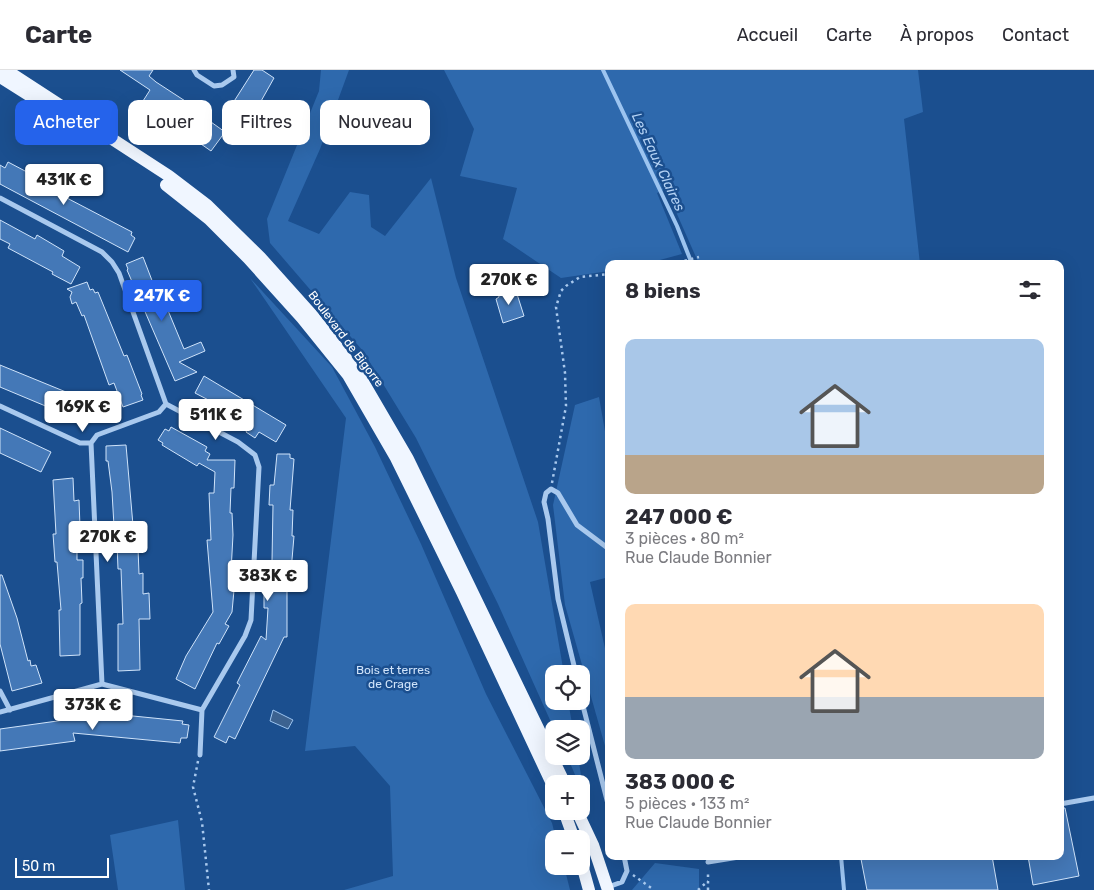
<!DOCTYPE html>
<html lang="fr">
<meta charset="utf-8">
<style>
body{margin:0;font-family:Rubik,sans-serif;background:#f2f2f3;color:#2b2b33;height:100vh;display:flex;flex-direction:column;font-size:19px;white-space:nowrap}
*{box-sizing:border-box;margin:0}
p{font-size:16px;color:#7c7c81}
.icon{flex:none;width:28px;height:28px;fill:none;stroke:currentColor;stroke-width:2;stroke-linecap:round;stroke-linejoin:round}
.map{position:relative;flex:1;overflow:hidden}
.details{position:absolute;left:605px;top:190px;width:459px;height:600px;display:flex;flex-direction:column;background:#fff;border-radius:10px;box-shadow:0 5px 20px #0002}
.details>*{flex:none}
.banner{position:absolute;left:15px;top:30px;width:475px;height:45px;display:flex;gap:10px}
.controls{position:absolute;left:545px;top:595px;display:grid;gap:10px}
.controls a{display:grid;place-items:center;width:45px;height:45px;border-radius:10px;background:#fff;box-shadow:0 5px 20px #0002;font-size:25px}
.scale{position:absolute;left:15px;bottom:12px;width:94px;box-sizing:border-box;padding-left:5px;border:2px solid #fff;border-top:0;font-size:14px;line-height:18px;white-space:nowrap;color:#fff;-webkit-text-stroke:4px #1b4f8f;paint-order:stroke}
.price{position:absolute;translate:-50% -42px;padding:0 11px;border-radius:5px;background:#fff;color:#222;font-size:16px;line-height:32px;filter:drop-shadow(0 1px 2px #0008)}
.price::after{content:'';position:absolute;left:50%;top:30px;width:15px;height:11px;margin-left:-8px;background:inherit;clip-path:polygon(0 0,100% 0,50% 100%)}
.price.selected{background:#2563eb;color:#fff}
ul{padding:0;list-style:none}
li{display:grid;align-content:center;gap:10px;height:265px;padding:0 20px}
li span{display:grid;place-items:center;height:155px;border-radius:10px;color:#555}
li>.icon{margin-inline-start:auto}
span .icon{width:90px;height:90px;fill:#fffc;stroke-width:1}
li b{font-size:21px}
h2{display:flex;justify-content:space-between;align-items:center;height:60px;padding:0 20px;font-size:21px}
.tag{padding:0 18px;border-radius:10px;background:#fff;box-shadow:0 5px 20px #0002;font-size:18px;line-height:45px}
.tag.selected{background:#2563eb;color:#fff}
header{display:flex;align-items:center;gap:30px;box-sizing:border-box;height:70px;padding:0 25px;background:#fff;border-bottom:1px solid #e1e1e2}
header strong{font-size:24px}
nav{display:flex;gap:28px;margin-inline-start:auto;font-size:18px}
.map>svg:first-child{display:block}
.green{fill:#2e69ad}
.water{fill:#3c6290;stroke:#9cc4f0}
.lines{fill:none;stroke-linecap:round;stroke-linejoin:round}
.stream{stroke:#9cc4f0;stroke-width:4}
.building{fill:#4478b7;stroke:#cfe3fa}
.path{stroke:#a9c9ee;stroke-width:2.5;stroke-dasharray:2.5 4;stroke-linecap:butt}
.street{stroke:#a9c9ee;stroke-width:5}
.primary{stroke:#f0f6ff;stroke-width:12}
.labels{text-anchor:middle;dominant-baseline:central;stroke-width:5;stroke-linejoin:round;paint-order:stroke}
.street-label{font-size:12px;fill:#fff;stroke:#1b4f8f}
.park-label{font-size:12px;fill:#cfe3fa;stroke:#1b4f8f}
.water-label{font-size:14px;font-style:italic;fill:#b5d3f5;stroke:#1b4f8f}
</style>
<header>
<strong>Carte</strong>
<nav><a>Accueil</a><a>Carte</a><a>À propos</a><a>Contact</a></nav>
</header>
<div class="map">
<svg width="1094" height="820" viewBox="0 0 1094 820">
<rect width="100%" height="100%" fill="#1b4f8f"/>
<path class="green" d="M321 0H349L320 79 288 151 319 164 350 122 369 125 371 157 385 166 431 108 456 208 538 452 564 604H554V631H568L573 659H554L498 534 416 368 363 281 270 173 267 149 319 21Z
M444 0H918L923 42 904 49 920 194H699L666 119 657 123 682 184 645 194H609V201L561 208 503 169 517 118 460 106 474 59Z
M250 208 332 297 375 377 421 474 486 624 552 753 556 769H554V796H564L570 820H344L393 806 390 716 355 676 305 681 346 348Z
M599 327 609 384V507L590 512 609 596V690L565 535 553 435 575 335Z
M567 686H578L584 725 581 714H579Z
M178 750 185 820H118L110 765Z
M655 793 699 799V820H632Z"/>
<path class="water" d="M273 640 293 650 288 659 270 651Z"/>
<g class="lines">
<path class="stream" d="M603 0 677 156 692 194
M841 786 844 820"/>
</g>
<path class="building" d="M120 0H153L149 6 156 12 199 40 197 42 225 62 211 81 191 67 192 64 143 31 150 20Z
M254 0H262L274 8 251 49 231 36Z
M8 92 44 111 42 115 132 162 131 165 135 168 128 182 0 114V95L5 98Z
M0 150 35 169 37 165 64 181 62 186 80 197 71 214 52 204 53 202 8 178 10 174 0 169Z
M143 187 163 239 167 238 184 279 201 272 205 281 179 292 197 302 175 311 127 200 128 199 126 194Z
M87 212 90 220 93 219 95 223 98 222 124 286 127 285 142 324 141 325 143 330 123 337 114 313 109 315 84 245 82 246 76 232 72 234 70 227 72 222 67 219Z
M510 219 512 225 517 224 524 246 503 253 496 229 499 227 498 222Z
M0 295 88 331 79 350 0 317Z
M204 306 286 355 276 372 259 362 255 368 246 362 249 356 221 340 222 337 195 323Z
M171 357 207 377 205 381 210 384 207 390H235L234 418H231L230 443H232L233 465 230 520H234L232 542 225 554 229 556 219 574 217 573 195 619 176 609 186 586 213 542 207 470H211L209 423H214L215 402 199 393 197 396 162 375 163 373 158 370 165 359 169 361Z
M0 358 51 382 41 402 0 383Z
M126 375 135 478H138L139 504 143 503V524L149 523 150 549H139L140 600 118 601V554H123L121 499H118L117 473H115L112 422 108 391H106V376Z
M277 384H290V388L294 389 290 440H293L292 466H294L290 513H287V567H284L235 669 229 666 226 673 214 667 240 615 237 613 261 566 266 570 268 538H264V517H268L269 491H272L273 435H269L270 415H274Z
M73 408 74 431 79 430 80 457 77 458V490H83V508H81L82 533 80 534V585L60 586 59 540H61L57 492H55L53 464H56L53 410Z
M0 505H2L17 548 28 591 30 590 31 596 36 595 42 613 12 621 0 574Z
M93 642 183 651 182 654 189 655 187 668H181L180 673 73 663 75 671 0 681V659L86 647V645L93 646Z
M1060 738H1065L1079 806 1033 815 1028 786H1060Z
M879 786H992L998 820H867L861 789Z"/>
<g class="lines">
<path class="path" d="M672 194 699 187
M552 413 566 336 565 303 556 237 561 221 566 216 580 207 609 204
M198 691 193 717 202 752 209 820
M633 805 654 820
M698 820 708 811
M708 820V801"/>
<path class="street" d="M194 0 197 5 214 16 222 15 234 7 233 0
M0 128 102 182 112 192 119 203 166 334 238 372 255 385 259 397 251 550 245 566 202 640 200 685
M0 336 80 373H91L97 365 159 342 166 334
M91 373 102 614
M576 604 558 529 548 449 544 432 546 423 551 419 558 423 577 455 609 479
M0 621 10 640
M581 628 609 738
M0 642 102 614 202 640
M1060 734 1094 728
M708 792 745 786
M608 817 622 812 627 801 624 786"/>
<path class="primary" d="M6 0 169 106 207 135 260 187 312 245 359 305 408 389 565 714
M0 7 57 43
M166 115 209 149 248 188 302 248 348 305 396 388 462 522 554 718
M564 741 574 769
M577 741 593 775 608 820
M581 791 589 820"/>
</g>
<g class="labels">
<g class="street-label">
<text transform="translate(346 269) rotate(53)">Boulevard de Bigorre</text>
</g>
<g class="park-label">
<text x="393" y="600">Bois et terres<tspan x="393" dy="14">de Crage</tspan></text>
</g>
<g class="water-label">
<text transform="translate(658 92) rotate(65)">Les Eaux Claires</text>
</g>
</g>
</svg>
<div class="controls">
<a><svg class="icon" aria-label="locate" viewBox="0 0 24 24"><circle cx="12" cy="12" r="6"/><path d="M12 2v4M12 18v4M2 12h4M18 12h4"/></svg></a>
<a><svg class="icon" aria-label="layers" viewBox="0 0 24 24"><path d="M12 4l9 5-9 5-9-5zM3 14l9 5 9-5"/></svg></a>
<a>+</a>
<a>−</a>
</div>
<div class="scale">50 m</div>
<b class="price" style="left:64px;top:136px">431K €</b>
<b class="price" style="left:509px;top:236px">270K €</b>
<b class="price selected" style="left:162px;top:252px">247K €</b>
<b class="price" style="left:83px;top:363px">169K €</b>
<b class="price" style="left:216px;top:371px">511K €</b>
<b class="price" style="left:108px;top:493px">270K €</b>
<b class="price" style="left:268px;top:532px">383K €</b>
<b class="price" style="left:93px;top:661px">373K €</b>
<div class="banner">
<a class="tag selected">Acheter</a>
<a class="tag">Louer</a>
<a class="tag">Filtres</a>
<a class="tag">Nouveau</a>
</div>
<section class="details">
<h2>8 biens<svg class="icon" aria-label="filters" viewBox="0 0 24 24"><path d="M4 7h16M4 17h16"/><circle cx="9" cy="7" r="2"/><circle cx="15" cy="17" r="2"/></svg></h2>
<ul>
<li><span style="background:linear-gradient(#a9c7e8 75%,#b9a48a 0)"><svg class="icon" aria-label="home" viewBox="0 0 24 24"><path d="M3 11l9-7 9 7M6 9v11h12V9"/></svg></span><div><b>247 000 €</b><p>3 pièces · 80 m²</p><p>Rue Claude Bonnier</p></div></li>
<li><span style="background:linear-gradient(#ffd9b3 60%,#9aa5b1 0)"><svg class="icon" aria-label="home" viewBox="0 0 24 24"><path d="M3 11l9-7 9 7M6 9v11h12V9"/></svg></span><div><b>383 000 €</b><p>5 pièces · 133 m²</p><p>Rue Claude Bonnier</p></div></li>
</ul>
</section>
</div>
